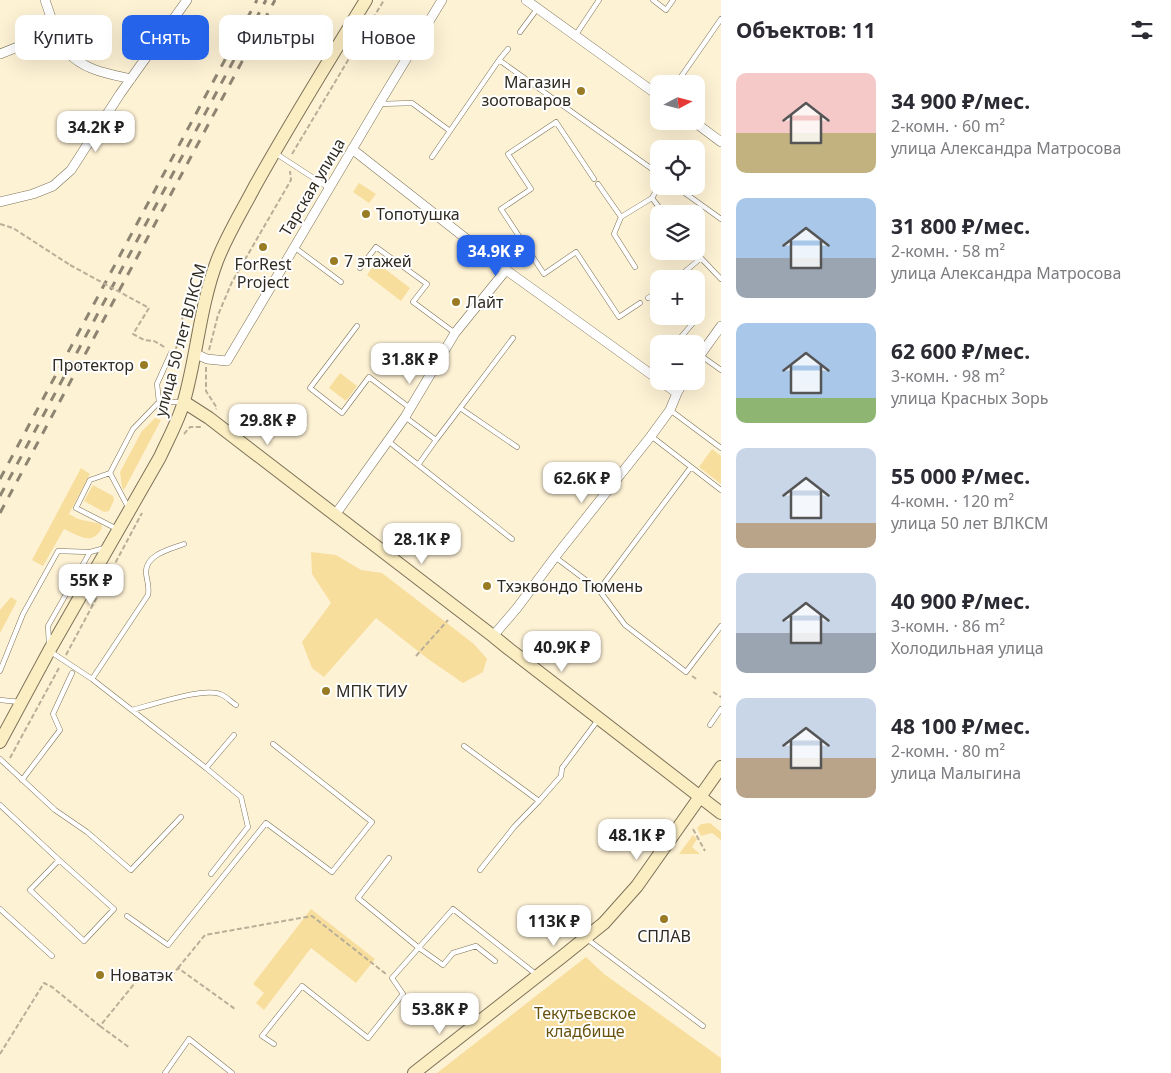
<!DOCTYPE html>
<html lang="ru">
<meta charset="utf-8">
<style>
body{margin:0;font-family:"Noto Sans",sans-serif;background:#f2f2f3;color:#2b2b33;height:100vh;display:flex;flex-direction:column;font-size:19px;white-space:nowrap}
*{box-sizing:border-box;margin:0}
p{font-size:16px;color:#7c7c81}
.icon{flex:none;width:28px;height:28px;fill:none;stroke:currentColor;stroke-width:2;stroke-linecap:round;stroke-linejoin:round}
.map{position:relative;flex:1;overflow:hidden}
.panel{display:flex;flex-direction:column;background:#fff;width:450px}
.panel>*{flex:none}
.guide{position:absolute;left:15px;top:15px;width:475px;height:45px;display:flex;gap:10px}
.needle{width:32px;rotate:83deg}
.buttons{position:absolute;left:650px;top:75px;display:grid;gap:10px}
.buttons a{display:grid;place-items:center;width:55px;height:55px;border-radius:10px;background:#fff;box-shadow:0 5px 20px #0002;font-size:25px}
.price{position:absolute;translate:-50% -42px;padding:0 11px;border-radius:10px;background:#fff;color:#222;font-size:16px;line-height:32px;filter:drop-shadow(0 1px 2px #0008)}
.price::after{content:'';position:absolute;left:50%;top:30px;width:15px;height:11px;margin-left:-8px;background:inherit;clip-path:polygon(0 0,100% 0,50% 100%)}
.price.active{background:#2563eb;color:#fff}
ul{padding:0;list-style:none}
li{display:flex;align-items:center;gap:15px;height:125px;padding:0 15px}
li span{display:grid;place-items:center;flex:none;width:140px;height:100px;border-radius:10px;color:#555}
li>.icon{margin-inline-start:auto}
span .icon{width:60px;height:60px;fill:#fffc;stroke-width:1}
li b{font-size:21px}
h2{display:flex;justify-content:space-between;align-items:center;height:60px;padding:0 15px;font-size:21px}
.tag{padding:0 18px;border-radius:10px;background:#fff;box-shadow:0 5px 20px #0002;font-size:18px;line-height:45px}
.tag.active{background:#2563eb;color:#fff}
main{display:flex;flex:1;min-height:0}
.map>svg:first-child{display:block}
.green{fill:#f8de9d}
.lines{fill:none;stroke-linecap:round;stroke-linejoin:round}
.lane-casing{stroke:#7c7258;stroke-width:5.5}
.street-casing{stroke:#7c7258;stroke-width:10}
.secondary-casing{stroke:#7c7258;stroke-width:14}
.path{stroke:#b9af98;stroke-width:2;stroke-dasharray:5 2.5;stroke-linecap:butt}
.lane{stroke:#fff;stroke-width:4.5}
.street{stroke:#fff;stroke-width:9}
.secondary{stroke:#fceec3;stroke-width:12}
.rail{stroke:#8d8571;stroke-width:3;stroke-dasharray:9 9;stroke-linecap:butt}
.path-bridge{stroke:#b9af98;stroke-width:2;stroke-dasharray:5 2.5;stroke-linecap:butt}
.poi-dot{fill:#997b24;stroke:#fff;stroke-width:2}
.labels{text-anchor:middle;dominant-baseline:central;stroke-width:4;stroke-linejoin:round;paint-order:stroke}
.poi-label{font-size:16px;fill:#302b20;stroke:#fff;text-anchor:start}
.street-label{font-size:16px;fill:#302b20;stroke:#fff}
.park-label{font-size:16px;fill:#69520d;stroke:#fff}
</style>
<main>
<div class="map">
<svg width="721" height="1073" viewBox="0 0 721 1073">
<rect width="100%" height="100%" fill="#fef2d5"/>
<path class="green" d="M359 183 376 194 369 203 353 192Z
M376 262 410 288 401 301 367 275Z
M340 373 357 386 346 401 329 388Z
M155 418 161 420 124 490 122 487 120 472 142 431Z
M712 449 721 456V484L699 467Z
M81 468 90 474 69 514 78 519 101 524 102 528C92 547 78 535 64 529L43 566 32 560Z
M93 485 113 496 114 500 109 511 104 512 84 501Z
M311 552 336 555 361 570 382 573 474 644 487 659 483 672 463 683 428 659 376 618 324 677 312 668 302 642 331 603 312 574Z
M11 597 17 601 0 633V610Z
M710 823 721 832V840L712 833 701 836 697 828 701 824Z
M693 835 697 839 692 847 700 854H679Z
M311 909 375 959 356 983 311 948 264 1010 256 1003 264 993 253 984Z
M586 957 604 974 721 1058V1073H437Z"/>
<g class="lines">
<defs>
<path id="lane" d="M653 0 666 10 673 0
M520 32 537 9
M575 36 599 0
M508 49 499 60 659 174
M676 84 721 19
M380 104 412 103 450 131
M275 153 329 188
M432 157 499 60
M594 179 556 122 508 154 531 189 501 209 544 274 576 252 619 317 640 303
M598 184 621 217 652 198 664 214
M675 186 721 219
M652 198 659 186
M621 217 614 234 635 267
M294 247 341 282
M695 251 701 258
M360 268 376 247 427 284 413 302 455 333
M676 279 701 258 721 279
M648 298 659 291
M357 326 310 388 342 413 369 377 410 408
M675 344 699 316 696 314
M700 355 721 370
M648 372 659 363
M159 402 157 384 171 353
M460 408 517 447
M670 410 721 448
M405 417 436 440 513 338
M651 436 721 490
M388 441 512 539
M418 465 436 440
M110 473 90 480 76 508 117 529
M128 507 110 473 133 429 159 402H183
M555 557 599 590 625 625 686 672 721 626
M599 590 691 467
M49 643 48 626 90 552
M51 652 92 679 206 768 234 735
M0 671 23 614 58 551 90 552 105 548
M92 679 148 595C150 585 146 580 146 571 147 554 171 549 184 544
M0 700 20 702
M132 710C152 705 203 687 220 694 226 696 231 702 236 705
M710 725 721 709
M464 746 539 801 561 776 562 768 598 720
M0 759 55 810 87 832 131 870 181 817
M206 768 241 797 248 827 211 874
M22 780 60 730 53 714 72 673
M0 805 59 860 114 909 84 941 30 890 59 860
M389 858 358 898 419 948 443 965 453 953 476 946 495 961
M480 870 514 827 539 801
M0 909 52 956
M127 916 168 945 266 823 332 872 372 822 273 744
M587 939 703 1026
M274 1044 262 1036 302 986 368 1038 403 994 392 978 453 909 537 975
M165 1073 189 1039 232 1073"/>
<path id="street" d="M45 0 57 35
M526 0 659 96
M0 54 30 42 57 35C61 41 63 47 68 52 83 70 109 74 131 79
M693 121 721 142
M352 149 506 270 659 380
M0 202 33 194 53 186 71 170 120 94 187 0
M194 353 207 359 227 361 379 104 442 0
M696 361 721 326
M660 381 677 393
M335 515 405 417 455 333 506 270
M493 636 517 608 555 557 651 436 670 410 677 393 684 381"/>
<path id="secondary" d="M184 402 209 418 493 636 509 649 721 813
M0 742 49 651 160 457C168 439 179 420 184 401 197 355 200 306 217 261 227 235 242 211 255 186 290 123 328 62 366 0
M414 1073 563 956 604 923 637 886 721 767"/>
</defs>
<use href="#lane" class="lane-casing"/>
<use href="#street" class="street-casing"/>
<use href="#secondary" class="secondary-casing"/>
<path class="path" d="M292 154 384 0
M0 224 13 228 70 265
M149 308 133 334 144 340 154 341 166 348
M176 349 187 296
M209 350 218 315 232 282 291 180 290 171
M206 367V391L217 408 216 409
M184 434 190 427H201
M66 655 142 513
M416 656 448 620
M692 676 698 680
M713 692 721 697
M10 758 60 666
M693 829 705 851
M178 968 205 935 312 916 386 974
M100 1026 130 1048
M0 1054 44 983 52 987 100 1026 139 978 166 973H174L178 968 235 1009"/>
<use href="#lane" class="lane"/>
<use href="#street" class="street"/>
<use href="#secondary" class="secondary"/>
<path class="rail" d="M0 479 257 0
M0 496 266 0
M0 513 275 0"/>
<path class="path-bridge" d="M70 265 149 308"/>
</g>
<g class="poi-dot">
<circle cx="581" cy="91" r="5"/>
<circle cx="366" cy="214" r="5"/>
<circle cx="263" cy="247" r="5"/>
<circle cx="334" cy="261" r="5"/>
<circle cx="456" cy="302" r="5"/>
<circle cx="144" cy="365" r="5"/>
<circle cx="487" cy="586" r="5"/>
<circle cx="326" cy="691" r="5"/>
<circle cx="664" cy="919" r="5"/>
<circle cx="100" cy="975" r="5"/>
</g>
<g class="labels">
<g class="poi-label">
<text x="571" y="82" text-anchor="end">Магазин<tspan x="571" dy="18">зоотоваров</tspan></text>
<text x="376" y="214">Топотушка</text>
<text x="344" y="261">7 этажей</text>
<text x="263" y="264" text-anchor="middle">ForRest<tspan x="263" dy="18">Project</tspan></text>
<text x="466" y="302">Лайт</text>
<text x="134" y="365" text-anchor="end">Протектор</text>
<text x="497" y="586">Тхэквондо Тюмень</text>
<text x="336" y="691">МПК ТИУ</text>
<text x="664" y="936" text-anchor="middle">СПЛАВ</text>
<text x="110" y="975">Новатэк</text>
</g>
<g class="street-label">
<text transform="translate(312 187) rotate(-59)">Тарская улица</text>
<text transform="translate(180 340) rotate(-75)">улица 50 лет ВЛКСМ</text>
</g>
<g class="park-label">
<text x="585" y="1013">Текутьевское<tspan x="585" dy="18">кладбище</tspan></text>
</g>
</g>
</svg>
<div class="buttons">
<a><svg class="needle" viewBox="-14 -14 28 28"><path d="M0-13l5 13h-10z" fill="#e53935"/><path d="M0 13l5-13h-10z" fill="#7c7c81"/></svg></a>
<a><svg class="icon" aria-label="locate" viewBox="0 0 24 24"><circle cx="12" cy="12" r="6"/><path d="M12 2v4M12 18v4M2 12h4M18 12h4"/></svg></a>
<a><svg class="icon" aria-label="layers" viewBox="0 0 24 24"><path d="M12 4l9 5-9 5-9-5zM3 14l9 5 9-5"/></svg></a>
<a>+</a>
<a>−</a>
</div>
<b class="price" style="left:96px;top:153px">34.2K ₽</b>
<b class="price active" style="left:496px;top:277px">34.9K ₽</b>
<b class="price" style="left:410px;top:385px">31.8K ₽</b>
<b class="price" style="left:268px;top:446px">29.8K ₽</b>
<b class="price" style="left:582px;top:504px">62.6K ₽</b>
<b class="price" style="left:422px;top:565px">28.1K ₽</b>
<b class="price" style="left:91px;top:606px">55K ₽</b>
<b class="price" style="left:562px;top:673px">40.9K ₽</b>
<b class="price" style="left:637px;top:861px">48.1K ₽</b>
<b class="price" style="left:554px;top:947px">113K ₽</b>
<b class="price" style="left:440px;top:1035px">53.8K ₽</b>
<div class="guide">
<a class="tag">Купить</a>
<a class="tag active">Снять</a>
<a class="tag">Фильтры</a>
<a class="tag">Новое</a>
</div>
</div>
<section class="panel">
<h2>Объектов: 11<svg class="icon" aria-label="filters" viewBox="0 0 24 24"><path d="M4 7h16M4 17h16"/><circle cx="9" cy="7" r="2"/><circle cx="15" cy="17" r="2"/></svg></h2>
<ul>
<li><span style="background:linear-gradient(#f6c9c9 60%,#c2b280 0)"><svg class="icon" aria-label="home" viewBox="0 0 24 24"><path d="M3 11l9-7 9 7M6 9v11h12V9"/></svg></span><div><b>34 900 ₽/мес.</b><p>2-комн. · 60 m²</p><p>улица Александра Матросова</p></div></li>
<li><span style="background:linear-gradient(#a9c7e8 60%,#9aa5b1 0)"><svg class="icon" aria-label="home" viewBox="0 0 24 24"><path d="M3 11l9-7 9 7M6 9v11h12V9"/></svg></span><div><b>31 800 ₽/мес.</b><p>2-комн. · 58 m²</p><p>улица Александра Матросова</p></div></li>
<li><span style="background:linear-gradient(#a9c7e8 75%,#8fb573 0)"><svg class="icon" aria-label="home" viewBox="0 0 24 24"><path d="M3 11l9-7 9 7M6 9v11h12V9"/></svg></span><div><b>62 600 ₽/мес.</b><p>3-комн. · 98 m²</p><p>улица Красных Зорь</p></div></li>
<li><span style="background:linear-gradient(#c9d6e8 75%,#b9a48a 0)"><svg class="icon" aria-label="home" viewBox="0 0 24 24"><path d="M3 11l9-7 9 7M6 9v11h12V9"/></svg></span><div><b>55 000 ₽/мес.</b><p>4-комн. · 120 m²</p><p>улица 50 лет ВЛКСМ</p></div></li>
<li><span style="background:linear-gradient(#c9d6e8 60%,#9aa5b1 0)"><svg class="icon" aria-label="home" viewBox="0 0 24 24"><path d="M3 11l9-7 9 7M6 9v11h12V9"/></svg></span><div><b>40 900 ₽/мес.</b><p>3-комн. · 86 m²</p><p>Холодильная улица</p></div></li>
<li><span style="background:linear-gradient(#c9d6e8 60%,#b9a48a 0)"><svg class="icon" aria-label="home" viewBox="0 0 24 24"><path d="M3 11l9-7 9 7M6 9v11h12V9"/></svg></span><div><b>48 100 ₽/мес.</b><p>2-комн. · 80 m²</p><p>улица Малыгина</p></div></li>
</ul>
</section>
</main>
